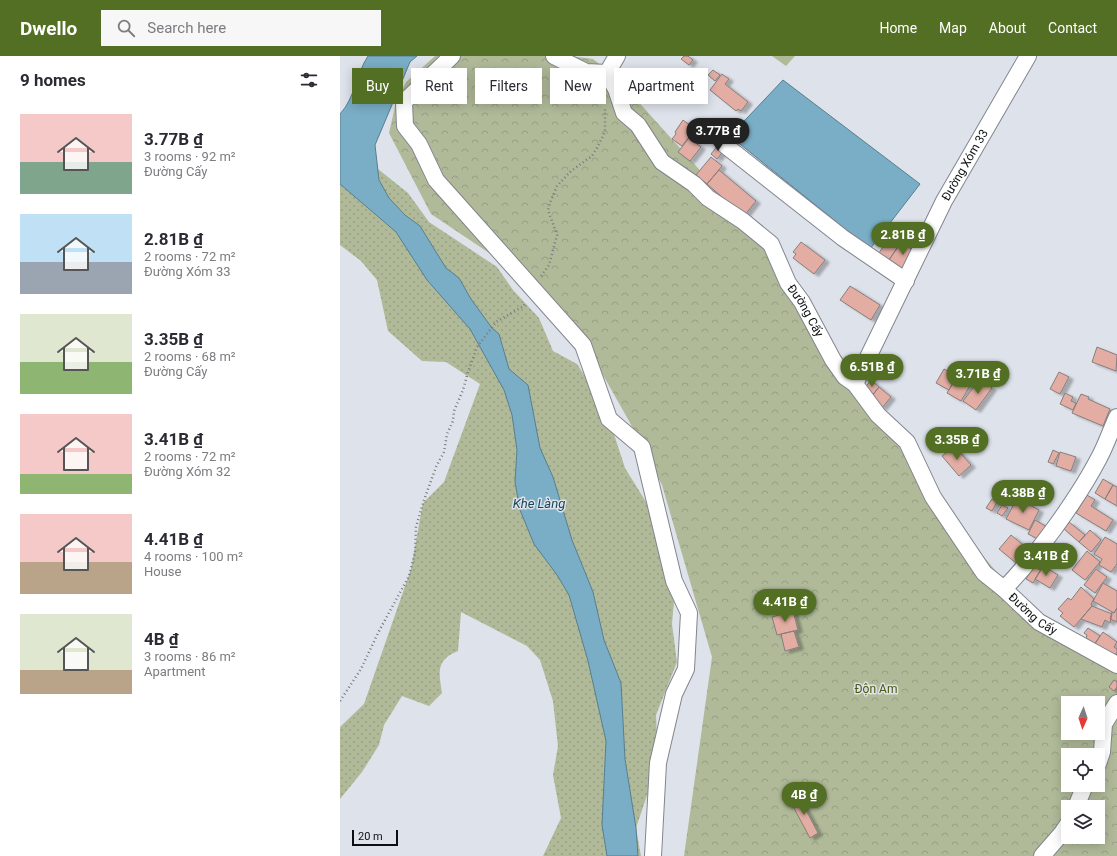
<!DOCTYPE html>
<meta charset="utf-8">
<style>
body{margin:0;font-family:Roboto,sans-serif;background:#f7f7f7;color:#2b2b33;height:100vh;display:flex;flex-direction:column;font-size:15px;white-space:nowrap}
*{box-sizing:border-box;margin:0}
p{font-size:13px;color:#7c7c81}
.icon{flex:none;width:22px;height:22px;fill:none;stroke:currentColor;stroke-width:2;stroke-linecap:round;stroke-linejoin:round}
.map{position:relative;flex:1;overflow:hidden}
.side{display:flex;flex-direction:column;background:#fff;width:340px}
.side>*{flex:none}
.banner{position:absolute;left:12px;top:12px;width:380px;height:36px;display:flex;gap:8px}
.needle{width:26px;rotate:183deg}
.controls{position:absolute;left:721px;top:640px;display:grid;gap:8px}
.controls a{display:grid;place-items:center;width:44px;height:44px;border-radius:0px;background:#fff;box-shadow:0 2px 10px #0003;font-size:20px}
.scale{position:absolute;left:12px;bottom:10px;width:46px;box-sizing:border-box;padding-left:4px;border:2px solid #0c0e10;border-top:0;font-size:11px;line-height:14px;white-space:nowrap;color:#0c0e10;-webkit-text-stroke:3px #dee2ea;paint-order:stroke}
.price{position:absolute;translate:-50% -34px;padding:0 9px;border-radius:14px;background:#526f23;color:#fff;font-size:13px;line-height:26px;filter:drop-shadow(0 1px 2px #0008)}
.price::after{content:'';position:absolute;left:50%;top:24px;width:12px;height:9px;margin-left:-6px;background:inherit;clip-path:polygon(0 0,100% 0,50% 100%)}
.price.active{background:#222;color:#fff}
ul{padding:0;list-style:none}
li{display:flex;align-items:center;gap:12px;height:100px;padding:0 20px}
li span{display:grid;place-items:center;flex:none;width:112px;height:80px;border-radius:0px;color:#555}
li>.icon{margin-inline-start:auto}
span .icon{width:48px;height:48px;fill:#fffc;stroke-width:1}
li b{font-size:17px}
h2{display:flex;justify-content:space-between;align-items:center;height:48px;padding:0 20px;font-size:17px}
.chip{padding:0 14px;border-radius:0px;background:#fff;box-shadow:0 2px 10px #0003;font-size:14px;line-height:36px}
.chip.active{background:#526f23;color:#fff}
header{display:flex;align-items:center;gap:24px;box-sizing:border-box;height:56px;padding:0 20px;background:#526f23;color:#fff}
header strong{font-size:19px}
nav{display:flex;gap:22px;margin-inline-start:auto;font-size:14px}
.search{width:280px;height:36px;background:#f7f7f7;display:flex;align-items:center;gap:10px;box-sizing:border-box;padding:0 14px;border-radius:0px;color:#7c7c81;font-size:15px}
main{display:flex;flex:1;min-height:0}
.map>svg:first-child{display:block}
.green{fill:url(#green-dots)}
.forest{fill:url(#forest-crowns);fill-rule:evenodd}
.pitch{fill:#b0ba99}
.water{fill:#79aec6;stroke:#587e8f}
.building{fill:#e3ada4;stroke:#877e7c;filter:url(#shadow)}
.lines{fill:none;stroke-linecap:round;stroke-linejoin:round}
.street-casing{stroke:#81858d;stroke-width:18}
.path{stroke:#76797e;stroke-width:2.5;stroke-dasharray:1 3;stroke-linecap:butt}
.street{stroke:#fff;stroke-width:16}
.labels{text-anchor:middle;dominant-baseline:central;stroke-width:3;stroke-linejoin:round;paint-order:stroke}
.street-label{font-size:12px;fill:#0c0e10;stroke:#dee2ea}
.park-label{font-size:12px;fill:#48580f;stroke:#dee2ea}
.water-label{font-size:13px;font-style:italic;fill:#184658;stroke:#dee2ea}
</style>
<header>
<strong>Dwello</strong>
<div class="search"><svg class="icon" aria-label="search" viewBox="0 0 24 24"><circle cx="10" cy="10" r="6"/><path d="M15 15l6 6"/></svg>Search here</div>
<nav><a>Home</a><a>Map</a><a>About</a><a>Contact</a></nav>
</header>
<main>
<section class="side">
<h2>9 homes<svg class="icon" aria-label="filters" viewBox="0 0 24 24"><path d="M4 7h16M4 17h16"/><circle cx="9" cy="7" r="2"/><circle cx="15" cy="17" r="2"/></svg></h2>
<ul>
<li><span style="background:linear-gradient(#f6c9c9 60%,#7fa58c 0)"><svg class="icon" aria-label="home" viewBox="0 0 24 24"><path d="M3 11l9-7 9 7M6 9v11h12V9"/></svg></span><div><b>3.77B ₫</b><p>3 rooms · 92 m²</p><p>Đường Cấy</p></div></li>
<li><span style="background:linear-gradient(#bfe0f5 60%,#9aa5b1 0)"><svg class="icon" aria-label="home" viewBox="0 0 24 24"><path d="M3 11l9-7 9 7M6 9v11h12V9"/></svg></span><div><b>2.81B ₫</b><p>2 rooms · 72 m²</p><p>Đường Xóm 33</p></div></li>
<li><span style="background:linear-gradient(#dfe7d0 60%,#8fb573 0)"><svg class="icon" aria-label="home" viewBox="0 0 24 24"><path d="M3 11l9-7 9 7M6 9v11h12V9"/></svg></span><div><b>3.35B ₫</b><p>2 rooms · 68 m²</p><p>Đường Cấy</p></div></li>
<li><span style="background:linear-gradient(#f6c9c9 75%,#8fb573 0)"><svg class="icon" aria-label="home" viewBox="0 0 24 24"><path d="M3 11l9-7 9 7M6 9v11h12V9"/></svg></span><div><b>3.41B ₫</b><p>2 rooms · 72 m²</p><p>Đường Xóm 32</p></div></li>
<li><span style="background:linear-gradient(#f6c9c9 60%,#b9a48a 0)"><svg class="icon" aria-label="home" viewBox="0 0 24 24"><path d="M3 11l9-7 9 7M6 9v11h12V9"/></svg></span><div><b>4.41B ₫</b><p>4 rooms · 100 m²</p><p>House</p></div></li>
<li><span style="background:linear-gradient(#dfe7d0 70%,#b9a48a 0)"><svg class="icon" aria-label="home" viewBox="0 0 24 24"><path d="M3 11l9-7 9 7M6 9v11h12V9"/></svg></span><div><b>4B ₫</b><p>3 rooms · 86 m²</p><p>Apartment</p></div></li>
</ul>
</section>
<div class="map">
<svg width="777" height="800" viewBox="0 0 777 800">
<defs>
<pattern id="green-dots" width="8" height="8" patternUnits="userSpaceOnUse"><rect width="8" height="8" fill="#b0ba99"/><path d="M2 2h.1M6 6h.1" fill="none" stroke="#969f83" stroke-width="1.8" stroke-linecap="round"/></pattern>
<pattern id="forest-crowns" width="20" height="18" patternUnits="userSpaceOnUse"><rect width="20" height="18" fill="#b0ba99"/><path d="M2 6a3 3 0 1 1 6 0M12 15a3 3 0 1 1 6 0" fill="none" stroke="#969f83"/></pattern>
<filter id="shadow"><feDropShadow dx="4.5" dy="2.5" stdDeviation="1" flood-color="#0004"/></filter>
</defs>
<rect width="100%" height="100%" fill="#dee2ea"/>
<path class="green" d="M20 50 38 113 68 137 89 166 157 211 173 234 199 262 213 295 237 308 252 331 269 363 285 412 316 462 333 514 334 545 332 568 337 606 316 659 318 707 296 772 301 800H203L221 762 213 719 218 690 213 645 200 604 187 590 121 556 118 595C95 604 99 617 102 637L89 650 62 640 44 669 39 689 22 716 0 743V671L24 648 71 513 83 447 104 426 140 328 106 306 82 305 48 275 37 224 21 205 0 189V65Z"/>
<path class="forest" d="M95 0H230L253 3 277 22 419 180 593 441 699 566 777 598V800H344L372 601 322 429 289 365 250 296 167 209 91 158 49 77 56 46 66 26ZM728 647H758V677H728ZM728 699H758V729H728ZM728 751H758V781H728Z"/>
<path class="pitch" d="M432 0H455L446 10Z"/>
<path class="water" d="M28 0H77L70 6 35 89 39 124 49 142 65 159 80 170 106 212 119 222 131 243 152 272 159 278 169 313 188 329 200 392 213 421 232 484 253 536 264 584 281 627 285 703 296 772 298 800H267L262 769 266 685 248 605 229 539 217 519 194 488 180 454 175 426 177 394 172 359 164 334 130 273 87 224 56 176 0 128V58C15 42 16 18 28 0Z
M443 24 580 128 530 193 390 80Z"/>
<path class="building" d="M344 0H348L353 4 349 9 341 3Z
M373 14 380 19 375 25 368 19Z
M382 18 389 23 385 28 408 46 401 55 398 53 396 55 370 34Z
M343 64 355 73 342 90 332 83 336 78 335 76Z
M349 82 361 91 350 105 338 96Z
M379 88 385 93 377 103 371 98Z
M371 101 382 110 367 128 356 119Z
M379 114 416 145 404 160 367 128Z
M555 173 565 180 549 204 539 197Z
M461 186 485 204 474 218 453 202 456 198 453 196Z
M561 186 577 197 565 215 549 204Z
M510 230 540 249 531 264 500 244Z
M757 291 777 299 776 315 752 306Z
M604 313 617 320 609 334 596 327Z
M719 316 729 321 720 338 710 333Z
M617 320 631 328 621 345 607 337Z
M640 323 652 332 636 354 623 345Z
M531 324 539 331 532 340 524 333Z
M539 331 551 341 542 352 530 342Z
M725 337 733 341 731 345 736 347 733 354 720 348Z
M741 338 749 341 748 343 770 353 763 370 732 357Z
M614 390 631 409 619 420 602 400Z
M713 394 719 397 713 408 708 406Z
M720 396 736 401 731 415 716 410Z
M763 423 773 429 765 443 755 437Z
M773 429 777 431V450L765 443Z
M747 439 755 444 751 450 773 464 766 475 736 457Z
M677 442 699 454 689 474 666 463Z
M652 443 657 446 652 455 646 452Z
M662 449 668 452 662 460 657 457Z
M695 464 709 472 702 485 688 478Z
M729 466 745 479 739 486 724 473Z
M750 474 761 484 751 496 739 486Z
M671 479 688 493 676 507 659 493Z
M765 481 777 488V508L771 516 759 509 762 503 754 498Z
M715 487 724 495 720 500 711 492Z
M747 495 760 506 745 524 732 514Z
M697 506 701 509 698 513 701 514 693 527 686 523Z
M703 510 718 519 710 532 695 523Z
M756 513 767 521 755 537 744 529Z
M763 527 777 535V552L774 557 753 545Z
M741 531 754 543 751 548 752 550 734 571 720 560 723 557 718 553 728 542 731 544Z
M752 550 772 558 770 567 765 564 762 571 741 563Z
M777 552V566L770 563 772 556 774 557Z
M453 555 458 574 437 579 432 561Z
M748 572 760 580 755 588 746 582 747 579 744 577Z
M454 575 459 591 445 595 441 578Z
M763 576 777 586 774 591 777 593V596L772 603 753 590Z
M774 624 777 626V631L774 635 769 631Z
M458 739 478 777 470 782 449 743Z"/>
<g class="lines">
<defs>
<g id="street">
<path d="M112 0 64 46 65 70 79 88 96 124 243 289 269 363 302 391 334 525 349 557 346 613 334 638 318 707 313 800"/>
<path d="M214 0 246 16 267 17"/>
<path id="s1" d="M277 0 267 17 276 33 284 57 298 69 322 106 354 128 368 142 403 165 431 188 448 227 462 246 493 304 505 321 515 328 538 359 567 386 593 441 644 517 664 533 699 566 777 609"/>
<path d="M386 90 503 182 566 225"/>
<path id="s2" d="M515 328 604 145 688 0"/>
<path d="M664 533C697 499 737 444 759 402 766 389 771 374 777 361"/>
<path d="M758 708 762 696 764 668 777 647"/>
<path d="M736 751 745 729"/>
<path d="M702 800 722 777 728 768"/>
</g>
</defs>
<use href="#street" class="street-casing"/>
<path class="path" d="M201 220 209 209 217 179 208 154 210 147 217 130 231 115 252 100 257 92 265 76V52
M0 645 21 613 38 577 69 520 75 497 76 471 83 447 96 411 104 396 107 378 113 365 114 355 123 334 128 316 137 291 156 266 184 250 185 247"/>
<use href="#street" class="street"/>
</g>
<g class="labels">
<g class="street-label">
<text stroke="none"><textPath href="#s2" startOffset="245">Đường Xóm 33</textPath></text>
<text stroke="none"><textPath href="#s1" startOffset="338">Đường Cấy</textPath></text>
<text stroke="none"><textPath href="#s1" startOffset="722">Đường Cấy</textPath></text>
</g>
<g class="park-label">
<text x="536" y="633">Độn Am</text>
</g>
<g class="water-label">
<text x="199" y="447">Khe Làng</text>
</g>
</g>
</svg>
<div class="controls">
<a><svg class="needle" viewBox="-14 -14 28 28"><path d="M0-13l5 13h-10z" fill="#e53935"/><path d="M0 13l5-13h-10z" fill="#7c7c81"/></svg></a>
<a><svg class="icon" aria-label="locate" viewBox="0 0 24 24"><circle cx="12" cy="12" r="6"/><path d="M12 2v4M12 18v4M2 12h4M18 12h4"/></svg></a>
<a><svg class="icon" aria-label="layers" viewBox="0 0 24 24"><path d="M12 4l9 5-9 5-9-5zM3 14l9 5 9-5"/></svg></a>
</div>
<div class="scale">20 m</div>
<b class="price active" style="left:378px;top:96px">3.77B ₫</b>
<b class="price" style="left:563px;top:200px">2.81B ₫</b>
<b class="price" style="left:532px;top:332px">6.51B ₫</b>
<b class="price" style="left:638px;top:339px">3.71B ₫</b>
<b class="price" style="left:617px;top:405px">3.35B ₫</b>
<b class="price" style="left:683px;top:458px">4.38B ₫</b>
<b class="price" style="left:706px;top:521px">3.41B ₫</b>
<b class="price" style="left:445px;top:567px">4.41B ₫</b>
<b class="price" style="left:464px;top:760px">4B ₫</b>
<div class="banner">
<a class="chip active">Buy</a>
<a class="chip">Rent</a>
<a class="chip">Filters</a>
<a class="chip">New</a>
<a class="chip">Apartment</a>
</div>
</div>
</main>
